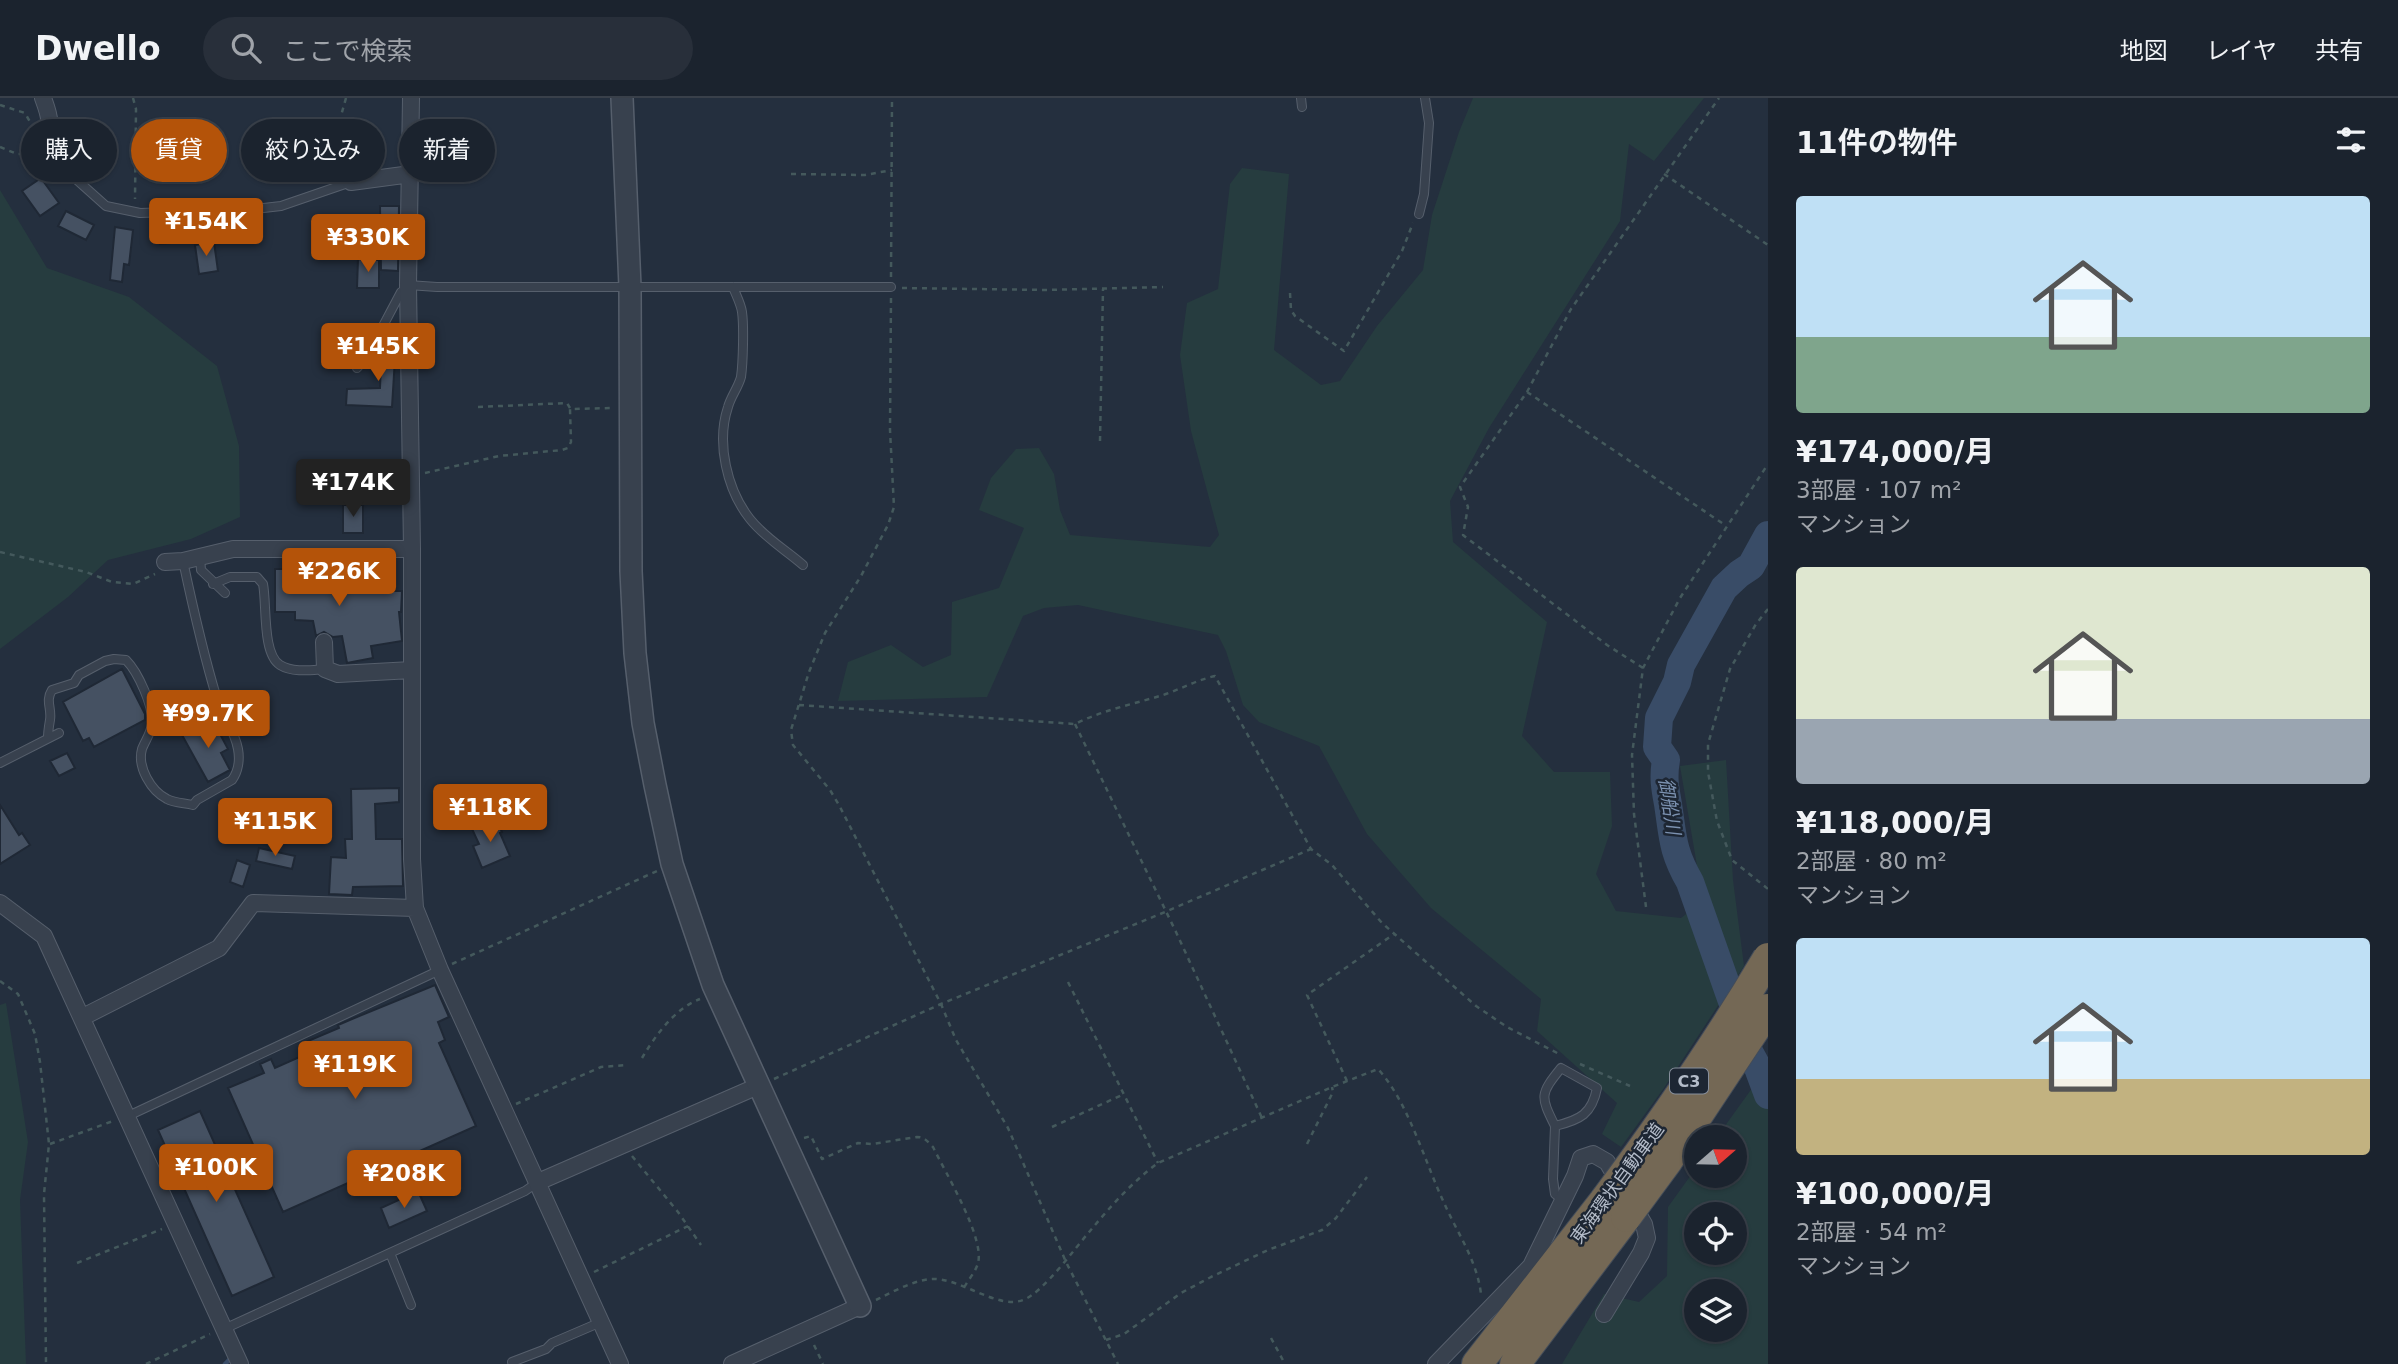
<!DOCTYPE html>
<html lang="ja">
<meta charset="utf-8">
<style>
body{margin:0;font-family:"DejaVu Sans","Noto Sans JP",sans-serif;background:#282f3a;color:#f1f3f6;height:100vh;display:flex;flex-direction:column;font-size:26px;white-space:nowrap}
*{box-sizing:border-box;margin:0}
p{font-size:23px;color:#a0a4aa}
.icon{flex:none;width:38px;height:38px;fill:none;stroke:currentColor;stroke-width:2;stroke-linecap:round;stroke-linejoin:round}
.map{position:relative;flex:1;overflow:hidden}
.panel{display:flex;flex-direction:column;background:#1b232e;width:630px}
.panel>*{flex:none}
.banner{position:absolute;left:21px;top:21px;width:665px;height:63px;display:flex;gap:14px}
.needle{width:46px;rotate:70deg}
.tools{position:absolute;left:1684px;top:1027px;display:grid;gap:14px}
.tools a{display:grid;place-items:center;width:63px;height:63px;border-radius:50%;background:#1b232e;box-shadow:0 2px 5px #0004,0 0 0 2px #39404a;font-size:35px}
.price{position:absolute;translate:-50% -60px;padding:0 16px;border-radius:7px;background:#b45309;color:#fff;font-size:23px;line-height:46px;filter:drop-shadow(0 2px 4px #0008)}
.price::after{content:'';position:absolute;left:50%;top:42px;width:21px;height:16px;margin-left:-10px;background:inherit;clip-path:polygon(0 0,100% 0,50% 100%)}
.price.on{background:#222;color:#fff}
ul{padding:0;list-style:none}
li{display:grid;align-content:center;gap:14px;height:371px;padding:0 28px}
li span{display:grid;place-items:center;height:217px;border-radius:7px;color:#555}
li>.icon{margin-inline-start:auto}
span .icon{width:126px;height:126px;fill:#fffc;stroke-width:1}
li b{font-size:30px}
h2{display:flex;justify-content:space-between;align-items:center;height:84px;padding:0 28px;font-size:30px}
.pill{padding:0 24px;border-radius:32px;background:#1b232e;box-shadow:0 2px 5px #0004,0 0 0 2px #39404a;font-size:24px;line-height:63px}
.pill.on{background:#b45309;color:#fff}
header{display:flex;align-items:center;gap:42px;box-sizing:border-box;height:98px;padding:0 35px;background:#1b232e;border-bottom:2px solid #39404a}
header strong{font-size:33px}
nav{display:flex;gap:38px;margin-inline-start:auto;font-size:24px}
.search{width:490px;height:63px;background:#282f3a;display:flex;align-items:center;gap:18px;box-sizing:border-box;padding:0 24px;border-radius:38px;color:#a0a4aa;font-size:26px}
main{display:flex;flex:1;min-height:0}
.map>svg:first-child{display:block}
.green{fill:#263c3f;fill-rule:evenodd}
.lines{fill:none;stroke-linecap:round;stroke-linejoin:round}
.stream{stroke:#394c67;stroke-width:4.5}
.river{stroke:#394c67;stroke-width:28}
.building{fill:#455162;stroke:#1f2835;stroke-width:2}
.service-casing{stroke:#565f6c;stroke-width:10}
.minor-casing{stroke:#565f6c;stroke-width:18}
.tertiary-casing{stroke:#565f6c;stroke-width:24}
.motorway-casing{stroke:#434c59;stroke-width:32}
.path{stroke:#44595c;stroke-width:2.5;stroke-dasharray:5 5;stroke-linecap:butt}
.service{stroke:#38414e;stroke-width:8}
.minor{stroke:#38414e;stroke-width:16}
.tertiary{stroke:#38414e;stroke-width:21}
.motorway{stroke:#746855;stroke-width:30}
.motorway-bridge-casing{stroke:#434c59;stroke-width:32;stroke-linecap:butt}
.motorway-bridge{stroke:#746855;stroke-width:30}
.labels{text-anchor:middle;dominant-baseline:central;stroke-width:5;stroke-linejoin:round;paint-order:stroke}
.shield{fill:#1d2633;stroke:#878f9c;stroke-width:2}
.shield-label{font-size:16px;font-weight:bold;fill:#b4bcc9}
.street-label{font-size:18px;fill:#b4bcc9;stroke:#1d2633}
.water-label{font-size:19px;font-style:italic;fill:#7c92b1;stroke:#1d2633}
</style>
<header>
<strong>Dwello</strong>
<div class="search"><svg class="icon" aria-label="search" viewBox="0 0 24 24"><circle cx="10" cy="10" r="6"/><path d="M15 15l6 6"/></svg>ここで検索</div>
<nav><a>地図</a><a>レイヤ</a><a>共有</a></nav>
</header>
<main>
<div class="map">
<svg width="1768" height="1266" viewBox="0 0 1768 1266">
<rect width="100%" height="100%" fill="#242f3e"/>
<path class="green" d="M1473 0H1704L1654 63 1629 46 1620 123 1489 330 1450 403 1453 444 1547 524 1522 638 1554 674H1610L1612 728 1596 776 1616 813 1681 820 1703 803 1680 668 1726 662 1733 782 1744 868 1664 990 1621 1049 1602 1036 1617 1005 1537 933 1541 901 1431 810 1367 736 1319 648 1259 624 1243 607 1226 553 1218 537 1078 507 1044 510 1023 518 987 599 838 603 848 564 891 547 923 569 951 557 952 504 999 490 1024 430 979 412 991 380 1016 351 1039 350 1054 376 1060 412 1070 437 1210 449 1219 437 1191 333 1180 257 1187 205 1218 191 1230 86 1242 70 1289 76 1274 252 1321 287 1340 283 1377 228 1423 172 1432 117 1459 34Z
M0 92 47 170 129 199 217 268 239 348 240 419 191 441 108 462 68 499 0 551Z
M6 905 28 1044 20 1102 26 1266H0V907Z
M1768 968V1266H1562L1604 1196 1639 1204 1667 1178 1668 1109 1696 1070V1078H1734V1040L1717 1039ZM1696 1116H1734V1155H1696ZM1696 1194H1734V1232H1696Z"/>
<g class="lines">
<path class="stream" d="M225 1266 230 1261"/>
<path class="river" d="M1768 437 1751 468 1739 476 1724 490 1681 567 1677 584 1659 620 1657 649 1666 662C1663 679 1665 690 1668 706 1673 739 1672 753 1690 784L1733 906 1736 930 1758 970 1768 997"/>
</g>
<path class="building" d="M369 37 375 70 358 72 352 40Z
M185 56V77L153 78 152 57Z
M41 80 59 105 40 118 22 93Z
M380 108H399L398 173 381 172Z
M66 113 94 127 86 142 58 128Z
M115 129 133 132 129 167 124 166 122 184 110 182Z
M181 132 182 144 160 146 159 134Z
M214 144 218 173 199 176 195 147Z
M358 161 379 162V190H357Z
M382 243 396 244 392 309 346 307 347 291 380 290Z
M381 373 395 374 394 398 381 397Z
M343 407H363V435H343Z
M295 461 335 462V493H402L401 514H399L402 543 371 548 373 560 347 565 342 538 333 539 324 534 316 538 313 523 295 522V514H275V471H295Z
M122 571 145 616V622L94 649 89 640 83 643 63 604Z
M212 621 228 651 221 655 230 672 208 684 182 637Z
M67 655 75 670 59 678 50 663Z
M399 690V704L375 706 376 741H402L403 788 353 789 352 797 329 796 331 759 346 760 345 741H352L351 691Z
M0 707 19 737 22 735 30 747 0 766Z
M496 720 502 734 500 735 510 758 482 770 473 748 479 746 472 731Z
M259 750 295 758 292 771 256 763Z
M237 762 250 767 243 789 230 784Z
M435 887 449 919 438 924 445 942 439 945 476 1028 283 1114 228 990 264 975 260 966 271 961 275 970 313 953 308 943 339 930 338 927 352 921Z
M200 1013 274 1179 232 1198 158 1032Z
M418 1093 427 1113 389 1130 381 1110Z"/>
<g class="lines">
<defs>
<path id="service" d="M1301 0 1302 9
M49 57 106 108 140 115 255 111 281 108 351 84
M1419 116 1424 96 1429 25 1425 0
M408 187 437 189H891
M733 189C736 197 741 206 742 214 744 228 743 265 741 279 738 290 731 298 728 309 716 345 727 392 750 421 765 440 786 452 803 467
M357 270 366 260 401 194 408 191
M200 459 201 472 225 495
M213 486 230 479H257L263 486C267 506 262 556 280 567 293 575 311 572 325 571
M48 640C48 633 49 628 50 622 52 610 45 603 52 592L74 585 79 577 105 563 114 561 126 562C138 574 154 609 152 626 151 635 145 643 142 651 137 669 151 693 167 701 174 705 185 705 193 707L197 702 232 682C238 674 240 662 238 651 235 633 223 619 217 601 203 555 193 510 183 463
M0 665 59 635
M126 1019 440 872
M1555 1028C1540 998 1540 996 1561 970L1597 990C1592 1016 1580 1022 1555 1028L1553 1081 1555 1096 1563 1102
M390 1155 411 1207
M224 1231 525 1093 538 1084
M512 1264 546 1251 552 1245 601 1224"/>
<path id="minor" d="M43 0C50 19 53 26 41 44L49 57
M411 0 408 187 412 451V761L415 810 440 872 620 1266
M351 84 411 76
M165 464 183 463 233 451H412
M324 544 325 571 338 576 412 572
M0 805 44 838 240 1266
M83 919 219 850 253 805 415 810
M538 1084 758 988
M732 1266 860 1208
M1436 1266 1531 1168 1575 1078 1581 1060 1593 1056 1607 1064 1644 1126 1647 1140 1641 1155 1604 1216"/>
<path id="tertiary" d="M622 0 630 189 631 473 635 555 643 625 655 687 672 766 713 887 860 1208"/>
<path id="motorway" d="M1477 1266 1605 1102
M1515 1266 1626 1119"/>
</defs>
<use href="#service" class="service-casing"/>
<use href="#minor" class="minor-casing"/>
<use href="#tertiary" class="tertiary-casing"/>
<use href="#motorway" class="motorway-casing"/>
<path class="path" d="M133 0 136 11 135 101
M346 0 335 39 343 52 348 69
M0 7 25 15 33 29
M0 49 17 56H30
M791 76 865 77 892 72
M1664 76 1768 147
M891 179 892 0
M902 190 1047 192 1163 189
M1290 195 1291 212 1295 218 1344 253 1402 153 1413 125
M891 200 890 332 894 409 888 427 861 478 825 535 809 574 791 632 793 647 830 692 839 707 941 906 956 942 1008 1030 1066 1164 1118 1266
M1527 294 1725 427
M478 309 567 305 570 310
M1100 343 1103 191
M425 375 499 358 562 352 568 350 571 344 570 311 613 310
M0 454 86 474 112 484 133 486 155 476
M1768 511 1756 526 1730 571 1708 646V674L1717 723 1732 762 1768 791
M1643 570 1607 547 1463 437 1468 409 1460 389 1527 294 1571 211 1719 0
M799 607 1075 626C1103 612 1134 606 1163 597 1181 591 1197 582 1215 578L1311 751 1332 767 1382 825 1476 908 1507 929 1561 957
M1075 626 1176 834 1262 1020
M1646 809 1634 716 1632 657 1643 570 1680 500 1768 366
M452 866 657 773
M0 883 18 896 35 936 40 964 49 1046 44 1096 46 1266
M1068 884 1158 1065
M642 960C655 938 675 910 700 901
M1580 966 1630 988
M774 981 941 906 1165 814 1311 751
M1347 983 1307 897 1394 836
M516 1006 601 969 628 967
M1052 1029 1122 997
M804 1040 811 1038 822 1061 858 1045 872 1046 917 1039C925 1039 928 1044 933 1049 945 1074 985 1140 978 1165 976 1173 969 1181 965 1188
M50 1046 113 1023
M1307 1046 1333 994 1332 989
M632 1058 678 1114 701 1147
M77 1165 162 1131
M594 1174 688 1128
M876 1202C893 1194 911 1183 931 1181 960 1179 997 1212 1023 1202 1043 1195 1075 1150 1090 1133 1110 1109 1132 1084 1158 1065L1332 989 1378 971C1409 1005 1425 1065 1445 1107 1458 1136 1477 1163 1481 1196
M1271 1240 1285 1266
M1106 1242 1124 1236 1181 1195 1211 1179 1268 1152 1322 1132 1336 1120 1367 1079
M814 1247 823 1266
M146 1266 210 1236"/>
<use href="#service" class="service"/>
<use href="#minor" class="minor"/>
<use href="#tertiary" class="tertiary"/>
<use href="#motorway" class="motorway"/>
<defs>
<path id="motorway-bridge" d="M1605 1102C1663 1024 1718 944 1768 860
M1626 1119 1668 1062 1768 911"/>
</defs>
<use href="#motorway-bridge" class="motorway-bridge-casing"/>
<use href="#motorway-bridge" class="motorway-bridge"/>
</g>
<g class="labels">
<rect class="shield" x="1670" y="970.5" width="38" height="25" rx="5"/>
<g class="shield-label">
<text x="1689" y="983">C3</text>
</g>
<g class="street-label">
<text transform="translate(1617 1085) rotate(-54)">東海環状自動車道</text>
</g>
<g class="water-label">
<text transform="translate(1670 708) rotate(82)">御船川</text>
</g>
</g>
</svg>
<div class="tools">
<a><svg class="needle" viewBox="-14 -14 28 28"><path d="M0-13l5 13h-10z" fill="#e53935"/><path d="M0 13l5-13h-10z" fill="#a0a4aa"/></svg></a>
<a><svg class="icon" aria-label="locate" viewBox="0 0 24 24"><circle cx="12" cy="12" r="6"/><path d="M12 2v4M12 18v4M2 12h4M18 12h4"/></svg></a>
<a><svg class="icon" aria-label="layers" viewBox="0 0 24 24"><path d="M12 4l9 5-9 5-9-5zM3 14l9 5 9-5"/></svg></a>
</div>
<b class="price" style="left:206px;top:160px">¥154K</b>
<b class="price" style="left:368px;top:176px">¥330K</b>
<b class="price" style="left:378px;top:285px">¥145K</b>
<b class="price on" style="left:353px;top:421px">¥174K</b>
<b class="price" style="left:339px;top:510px">¥226K</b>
<b class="price" style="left:208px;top:652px">¥99.7K</b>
<b class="price" style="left:490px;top:746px">¥118K</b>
<b class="price" style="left:275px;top:760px">¥115K</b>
<b class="price" style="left:355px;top:1003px">¥119K</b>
<b class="price" style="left:216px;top:1106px">¥100K</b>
<b class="price" style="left:404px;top:1112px">¥208K</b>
<div class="banner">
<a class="pill">購入</a>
<a class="pill on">賃貸</a>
<a class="pill">絞り込み</a>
<a class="pill">新着</a>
</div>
</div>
<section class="panel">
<h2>11件の物件<svg class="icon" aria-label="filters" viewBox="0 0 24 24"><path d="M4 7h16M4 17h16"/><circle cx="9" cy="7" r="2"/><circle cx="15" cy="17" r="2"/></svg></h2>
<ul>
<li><span style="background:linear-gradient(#bfe0f5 65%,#7fa58c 0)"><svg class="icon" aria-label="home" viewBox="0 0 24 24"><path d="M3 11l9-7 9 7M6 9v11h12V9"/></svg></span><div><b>¥174,000/月</b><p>3部屋 · 107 m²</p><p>マンション</p></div></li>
<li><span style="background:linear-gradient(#dfe7d0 70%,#9aa5b1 0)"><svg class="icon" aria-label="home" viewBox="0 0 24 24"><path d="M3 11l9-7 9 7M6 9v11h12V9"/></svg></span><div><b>¥118,000/月</b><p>2部屋 · 80 m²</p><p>マンション</p></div></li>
<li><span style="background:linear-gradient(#bfe0f5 65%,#c2b280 0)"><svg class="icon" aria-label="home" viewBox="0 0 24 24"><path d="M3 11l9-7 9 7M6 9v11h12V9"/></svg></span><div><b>¥100,000/月</b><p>2部屋 · 54 m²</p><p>マンション</p></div></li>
</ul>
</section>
</main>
